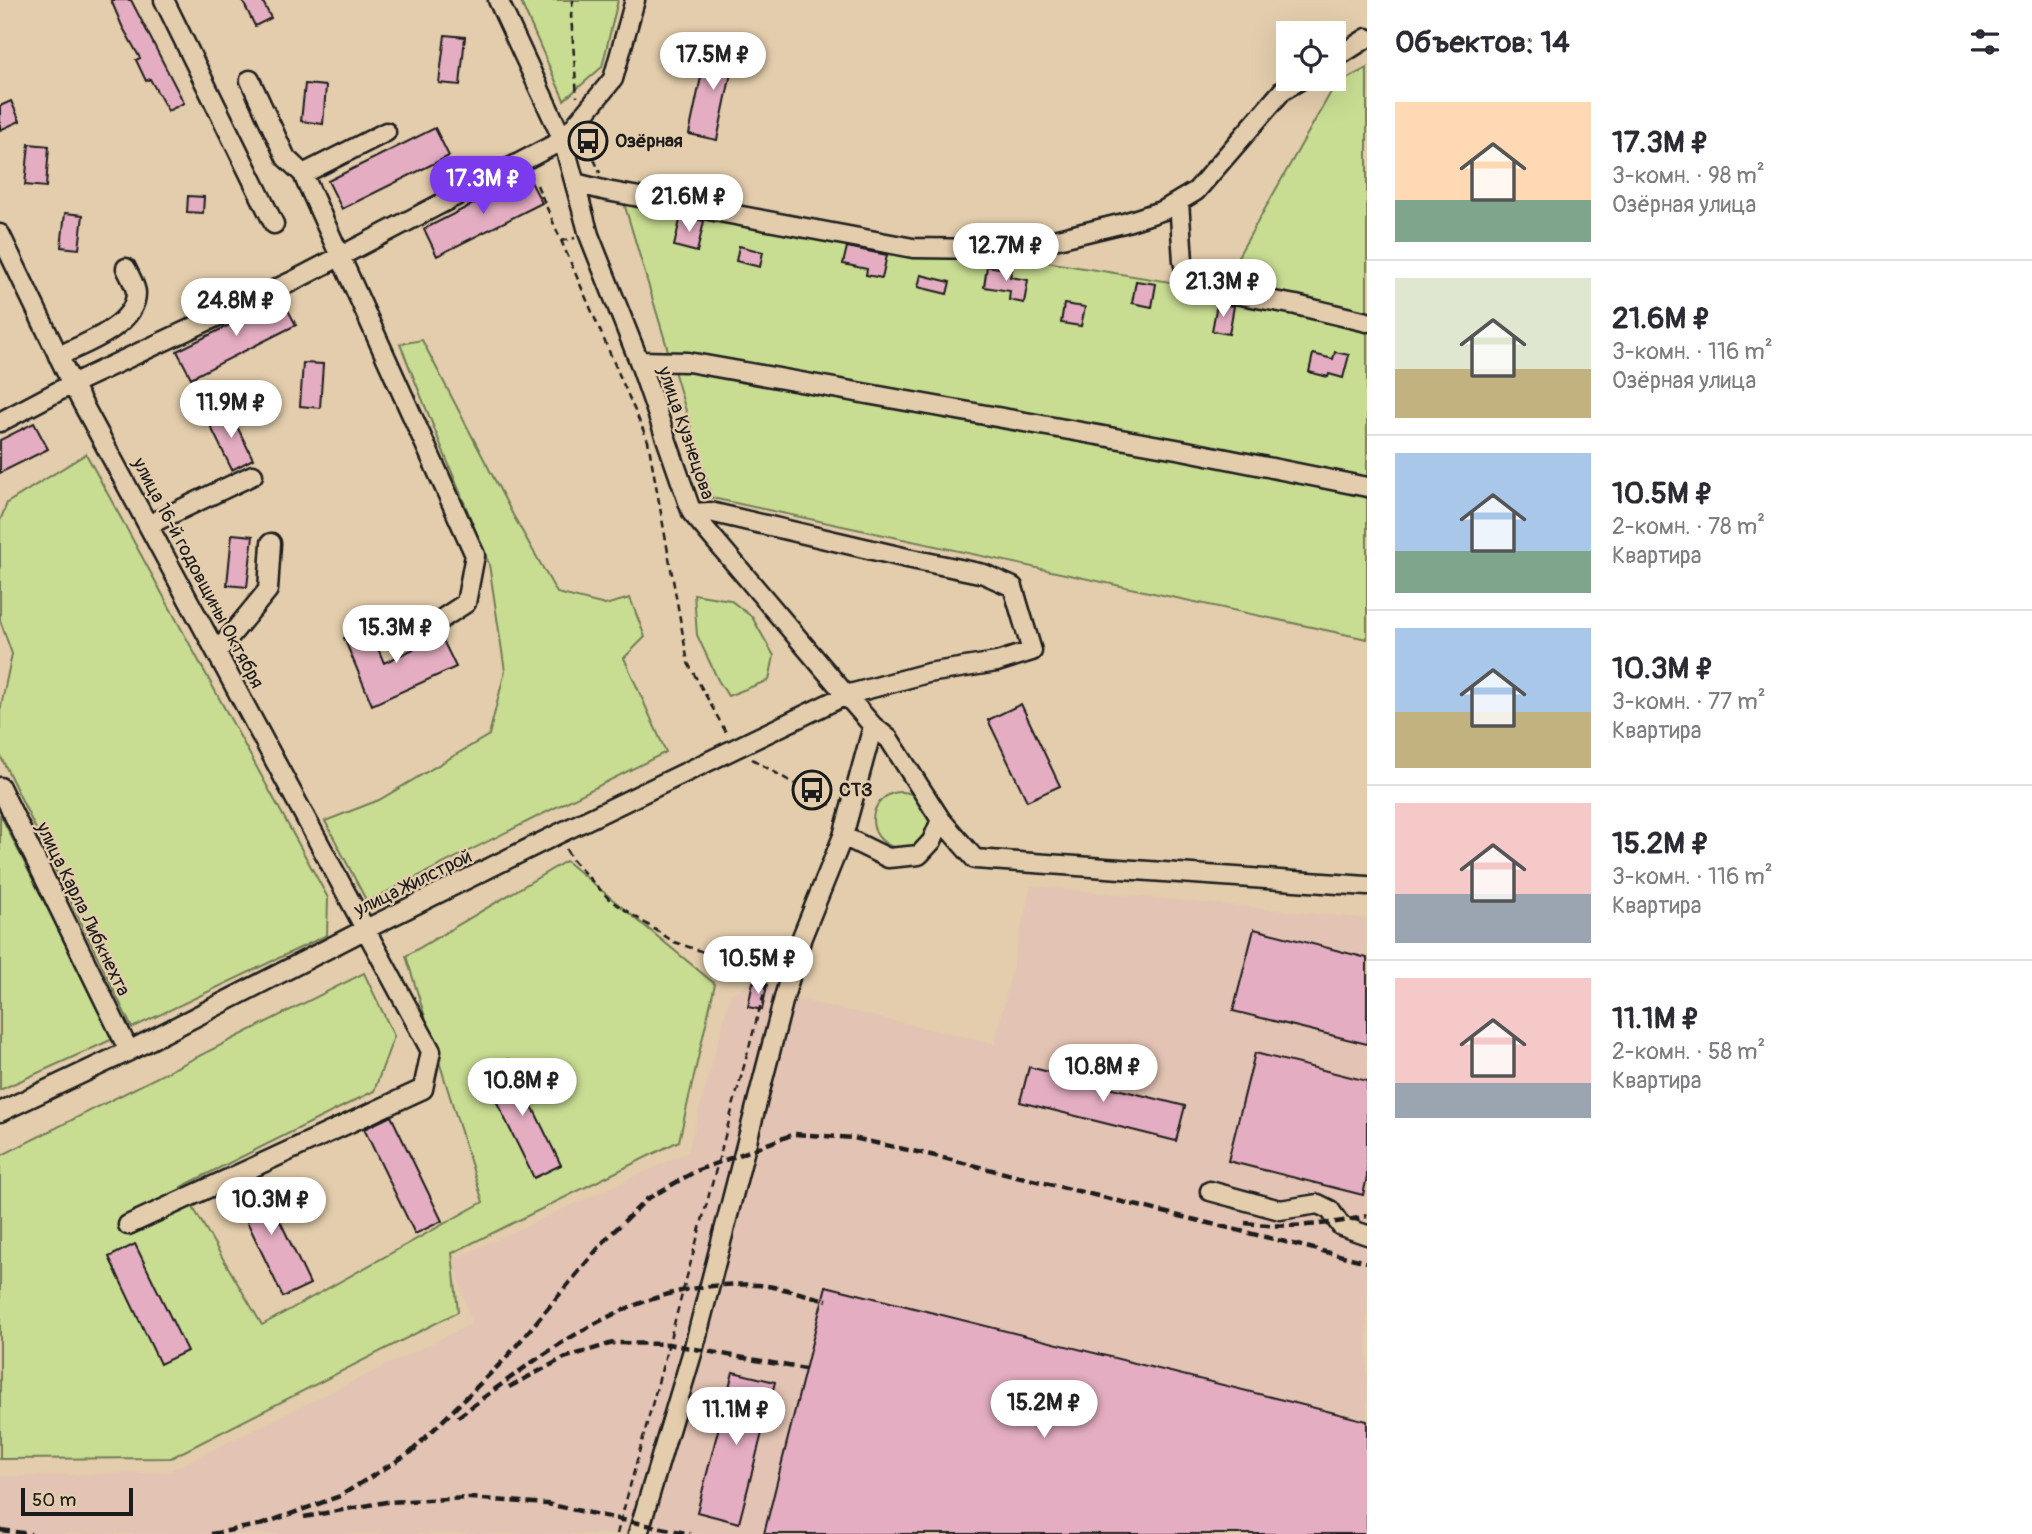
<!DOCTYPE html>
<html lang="ru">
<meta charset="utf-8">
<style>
body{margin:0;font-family:Pangolin,sans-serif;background:#f7f7f7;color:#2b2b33;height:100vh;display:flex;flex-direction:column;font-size:26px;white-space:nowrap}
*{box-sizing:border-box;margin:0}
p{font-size:23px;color:#7c7c81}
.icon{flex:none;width:38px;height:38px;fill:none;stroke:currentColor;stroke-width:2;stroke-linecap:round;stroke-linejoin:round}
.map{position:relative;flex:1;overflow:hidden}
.drawer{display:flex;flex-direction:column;background:#fff;width:665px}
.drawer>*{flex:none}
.controls{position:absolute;left:1276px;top:21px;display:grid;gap:14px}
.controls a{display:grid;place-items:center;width:70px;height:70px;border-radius:0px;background:#fff;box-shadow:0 7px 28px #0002;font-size:35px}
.scale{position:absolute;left:21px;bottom:18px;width:112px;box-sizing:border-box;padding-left:7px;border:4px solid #1c1c1c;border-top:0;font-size:19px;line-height:24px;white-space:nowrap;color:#1c1c1c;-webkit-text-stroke:5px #e3cdac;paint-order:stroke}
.price{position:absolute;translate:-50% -60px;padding:0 16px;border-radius:24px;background:#fff;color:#222;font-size:23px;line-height:46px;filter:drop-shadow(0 2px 4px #0008)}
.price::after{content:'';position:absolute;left:50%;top:42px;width:21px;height:16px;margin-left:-10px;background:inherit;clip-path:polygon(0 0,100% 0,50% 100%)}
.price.on{background:#7c3aed;color:#fff}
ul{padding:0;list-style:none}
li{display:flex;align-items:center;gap:21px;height:175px;padding:0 28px}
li+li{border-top:2px solid #e1e1e2}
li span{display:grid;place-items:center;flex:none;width:196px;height:140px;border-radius:0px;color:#555}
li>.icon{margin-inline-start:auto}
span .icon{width:84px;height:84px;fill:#fffc;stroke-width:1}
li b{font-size:30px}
h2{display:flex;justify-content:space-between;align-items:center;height:84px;padding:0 28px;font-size:30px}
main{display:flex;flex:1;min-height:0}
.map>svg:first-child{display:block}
.built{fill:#e3c3b3}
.green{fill:#c8dd92;stroke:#727c57;stroke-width:2}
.building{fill:#e4adc2;stroke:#1c1c1c;stroke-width:2}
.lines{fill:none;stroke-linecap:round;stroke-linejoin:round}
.minor-casing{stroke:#1c1c1c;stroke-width:23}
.path{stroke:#1c1c1c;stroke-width:2.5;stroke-dasharray:7 5;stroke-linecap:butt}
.minor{stroke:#e3cdac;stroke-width:18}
.rail{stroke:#1c1c1c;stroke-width:4.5;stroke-dasharray:10 5;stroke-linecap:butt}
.labels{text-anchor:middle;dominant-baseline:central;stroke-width:5;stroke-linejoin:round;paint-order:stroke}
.poi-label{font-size:19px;font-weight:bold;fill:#1c1c1c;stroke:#e3cdac;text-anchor:start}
.street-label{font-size:19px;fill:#1c1c1c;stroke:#e3cdac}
</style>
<main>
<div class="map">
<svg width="1367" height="1534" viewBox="0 0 1367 1534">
<rect width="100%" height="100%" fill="#e3cdac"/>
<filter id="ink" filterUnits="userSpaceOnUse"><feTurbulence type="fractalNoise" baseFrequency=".0143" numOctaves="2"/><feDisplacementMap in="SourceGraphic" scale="14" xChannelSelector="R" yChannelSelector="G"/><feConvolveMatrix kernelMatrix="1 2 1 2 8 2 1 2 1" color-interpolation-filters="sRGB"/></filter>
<g filter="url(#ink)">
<path class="built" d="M1031 886 1367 919V1534H0V1477L167 1472 471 1324 454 1259 688 1152 731 994 753 982 767 985 796 999 995 1044Z"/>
<path class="green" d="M520 0H618L602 67 564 100Z
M1367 68V639L712 498 621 193 1219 290 1335 85Z
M422 340 513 515 557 593 605 605 630 598 645 637 624 658 666 752 367 902 325 821 379 800 489 735 505 671 489 564 400 344Z
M86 454 328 898 327 935 132 1028 0 755V711L12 654 0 620V521L7 503Z
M694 594 730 600 752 617 774 656 769 680 728 696 718 680 697 635Z
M873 820a28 28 0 1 1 56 0a28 28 0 1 1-56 0Z
M0 814 113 1039 0 1090Z
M566 861 715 984 679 1141 452 1253 458 1312 171 1458 0 1459V1156L364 973 394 1036 374 1091 181 1187 262 1325 483 1202 406 956Z"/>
<path class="building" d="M111 0H131L184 103 168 111 150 79 146 81 136 60 140 58 122 26Z
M242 0H262L271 18 255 26Z
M445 35 465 37 460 85 439 83Z
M708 44 736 49 717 140 689 134Z
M305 84 326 86 323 124 301 121Z
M11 101 20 121 0 130V106Z
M435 128 449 156 342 209 328 181Z
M29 144 49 146 46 187 25 185Z
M528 176 542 203 437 256 424 229Z
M188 196 204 197 203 213 187 212Z
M65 213 83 215 79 249 61 247Z
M681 216 704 221 697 252 674 246Z
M739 246 763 252 760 267 736 261Z
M847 247 887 255 882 278 866 275 867 269 843 264Z
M987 266 1012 270 1010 277 1028 280 1024 303 1009 300 1010 291 984 287Z
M921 275 950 282 947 294 918 287Z
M1136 281 1156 284 1152 307 1132 303Z
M282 299 296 325 191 378 177 351Z
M1064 304 1085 307 1081 326 1061 323Z
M1217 304 1234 306 1229 334 1212 331Z
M1335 352 1349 355 1343 378 1329 374 1328 377 1309 372 1313 354 1333 359Z
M303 363 323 364 320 408 300 406Z
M229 410 253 459 232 470 208 421Z
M34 423 48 449 0 473V440Z
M232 534 253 536 247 587 227 585Z
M369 627 384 663 441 636 456 667 372 705 344 638Z
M1021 704 1060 786 1027 801 988 720Z
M1254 929 1367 958V1044L1233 1011Z
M753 982 767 985 762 1010 748 1007Z
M1255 1053 1367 1081V1177L1363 1195 1228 1161Z
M509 1059 561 1165 534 1178 482 1072Z
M1029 1067 1185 1106 1176 1141 1020 1102Z
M391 1116 442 1221 415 1234 364 1129Z
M259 1177 310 1284 283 1297 232 1190Z
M135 1244 187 1351 160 1364 109 1257Z
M826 1286 1367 1421V1534H764Z
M733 1372 775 1382 739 1523 697 1512Z"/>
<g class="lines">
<defs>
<path id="minor" d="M164 0 274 224
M498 0 563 140 589 235 639 361 692 513 846 695 873 726 889 739 941 820 975 859 1367 886
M1334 59 1367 38
M250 80 286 158 303 174 475 555 466 603 434 624
M575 183 607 191 913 248 988 249 1037 244 1124 223 1164 210 1196 191 1283 90 1302 79
M307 184 303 174 386 132
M1179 201 1183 261 1187 278 1207 289 1296 305 1367 322
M0 234 72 384 431 1051 423 1089 128 1225
M58 356C82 345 136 326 136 293 136 286 129 275 126 268
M639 361 688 362 1182 450 1367 487
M0 422 72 384 293 281 563 140 613 79 635 0
M148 525 253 475
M217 652 268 590 271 543
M0 787 129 1051
M843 836 888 858 919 855 932 841 941 820
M0 1112 129 1051 366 929 558 834 846 695 928 673 997 662 1032 651 1013 587 984 574 907 558 710 512 692 513
M1210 1191 1280 1210 1318 1204 1330 1210 1341 1226 1367 1235
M638 1534 694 1347 785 994 802 937 843 836 873 726"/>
</defs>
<use href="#minor" class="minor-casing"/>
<path class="path" d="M573 0 571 15 577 97
M585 137 600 173
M537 185 648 441 688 663 728 736
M561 241 575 238
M752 759 834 807
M566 849 573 861 610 900 674 942 769 974
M617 1534 769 974 776 971"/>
<use href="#minor" class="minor"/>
<path class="rail" d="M1245 1223C1287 1228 1326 1226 1367 1216
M509 1387 564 1358 613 1343 668 1344 805 1369
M458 1417C548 1349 639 1277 759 1285 781 1287 805 1295 827 1300
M410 1453 506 1358 607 1238 647 1199 696 1171 794 1134 853 1138 931 1155 1367 1262
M304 1517 386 1502 470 1498 547 1504 690 1534
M260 1525 340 1496 416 1449
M0 1530 31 1534
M211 1534 269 1523"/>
</g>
</g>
<defs>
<symbol id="bus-ring" viewBox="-11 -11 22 22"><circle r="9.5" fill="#e3cdac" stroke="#1c1c1c" stroke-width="1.5"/><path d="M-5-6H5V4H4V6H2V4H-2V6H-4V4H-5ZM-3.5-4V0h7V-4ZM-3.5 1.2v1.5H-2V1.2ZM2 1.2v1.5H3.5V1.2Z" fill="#1c1c1c"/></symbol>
</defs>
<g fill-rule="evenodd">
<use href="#bus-ring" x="566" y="119" width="44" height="44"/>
<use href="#bus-ring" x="790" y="768" width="44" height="44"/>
</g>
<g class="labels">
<g class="poi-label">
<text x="615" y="141">Озёрная</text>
<text x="839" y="790">СТЗ</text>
</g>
<g class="street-label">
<text transform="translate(686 433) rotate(71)">улица Кузнецова</text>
<text transform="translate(198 573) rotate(62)">улица 16-й годовщины Октября</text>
<text transform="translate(413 883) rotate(-26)">улица Жилстрой</text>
<text transform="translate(83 909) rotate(64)">улица Карла Либкнехта</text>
</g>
</g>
</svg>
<div class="controls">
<a><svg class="icon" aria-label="locate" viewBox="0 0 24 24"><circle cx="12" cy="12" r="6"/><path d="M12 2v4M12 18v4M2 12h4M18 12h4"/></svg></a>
</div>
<div class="scale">50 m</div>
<b class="price" style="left:713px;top:92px">17.5M ₽</b>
<b class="price on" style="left:483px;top:216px">17.3M ₽</b>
<b class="price" style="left:689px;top:234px">21.6M ₽</b>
<b class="price" style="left:1006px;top:283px">12.7M ₽</b>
<b class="price" style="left:1223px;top:319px">21.3M ₽</b>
<b class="price" style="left:236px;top:338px">24.8M ₽</b>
<b class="price" style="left:231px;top:440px">11.9M ₽</b>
<b class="price" style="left:396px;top:665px">15.3M ₽</b>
<b class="price" style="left:758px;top:996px">10.5M ₽</b>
<b class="price" style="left:1103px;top:1104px">10.8M ₽</b>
<b class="price" style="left:522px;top:1118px">10.8M ₽</b>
<b class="price" style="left:271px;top:1237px">10.3M ₽</b>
<b class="price" style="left:1044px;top:1440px">15.2M ₽</b>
<b class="price" style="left:736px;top:1447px">11.1M ₽</b>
</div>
<section class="drawer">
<h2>Объектов: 14<svg class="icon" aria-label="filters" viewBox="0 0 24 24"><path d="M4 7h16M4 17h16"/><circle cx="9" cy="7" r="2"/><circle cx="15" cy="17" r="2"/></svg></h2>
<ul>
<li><span style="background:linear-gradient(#ffd9b3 70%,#7fa58c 0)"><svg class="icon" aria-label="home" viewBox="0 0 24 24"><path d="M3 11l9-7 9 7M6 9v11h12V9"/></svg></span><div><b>17.3M ₽</b><p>3-комн. · 98 m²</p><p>Озёрная улица</p></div></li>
<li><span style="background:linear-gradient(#dfe7d0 65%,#c2b280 0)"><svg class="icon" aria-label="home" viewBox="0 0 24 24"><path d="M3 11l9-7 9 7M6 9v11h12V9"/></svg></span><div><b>21.6M ₽</b><p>3-комн. · 116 m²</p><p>Озёрная улица</p></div></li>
<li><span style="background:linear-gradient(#a9c7e8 70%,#7fa58c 0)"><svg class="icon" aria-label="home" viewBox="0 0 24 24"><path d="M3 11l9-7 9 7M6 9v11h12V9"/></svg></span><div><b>10.5M ₽</b><p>2-комн. · 78 m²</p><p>Квартира</p></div></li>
<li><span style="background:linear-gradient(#a9c7e8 60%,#c2b280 0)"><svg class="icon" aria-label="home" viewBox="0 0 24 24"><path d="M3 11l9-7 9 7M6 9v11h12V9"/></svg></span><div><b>10.3M ₽</b><p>3-комн. · 77 m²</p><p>Квартира</p></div></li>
<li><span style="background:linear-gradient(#f6c9c9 65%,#9aa5b1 0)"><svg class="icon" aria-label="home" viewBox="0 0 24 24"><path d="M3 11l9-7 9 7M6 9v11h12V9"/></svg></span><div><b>15.2M ₽</b><p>3-комн. · 116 m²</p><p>Квартира</p></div></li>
<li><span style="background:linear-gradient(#f6c9c9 75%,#9aa5b1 0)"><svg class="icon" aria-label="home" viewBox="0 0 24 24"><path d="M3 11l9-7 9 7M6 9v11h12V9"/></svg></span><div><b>11.1M ₽</b><p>2-комн. · 58 m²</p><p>Квартира</p></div></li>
</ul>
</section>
</main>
